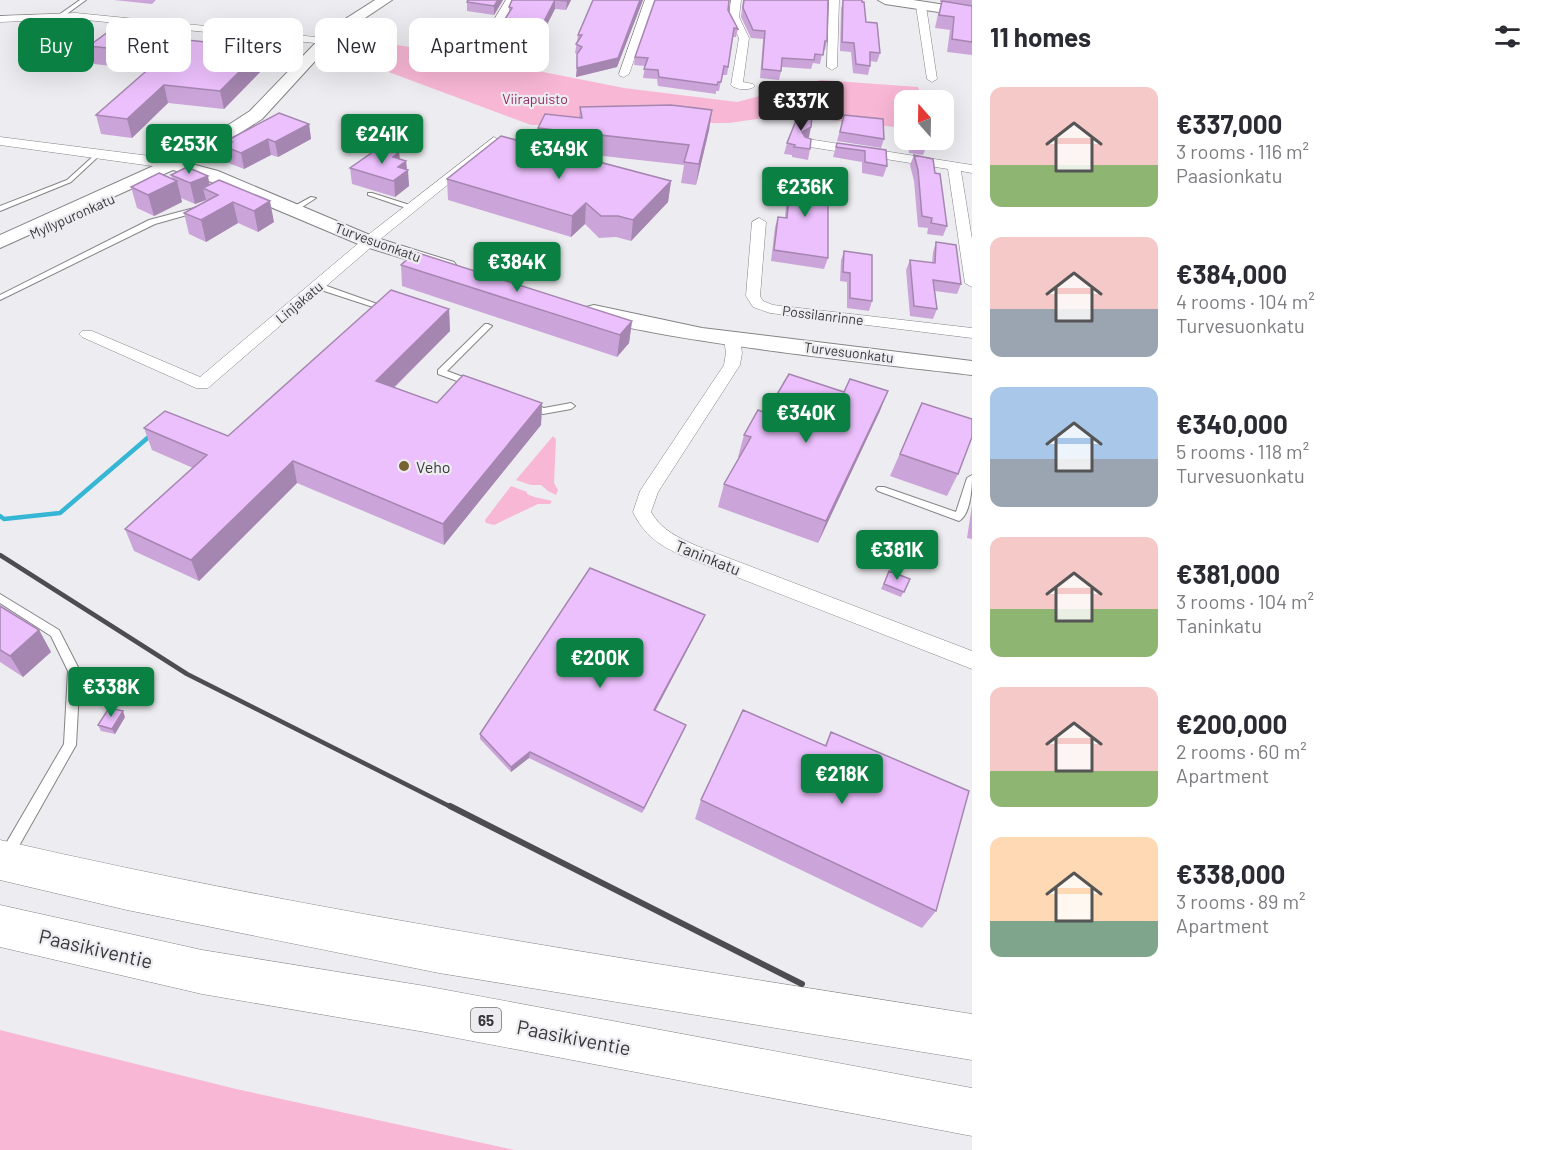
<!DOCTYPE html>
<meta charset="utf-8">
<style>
body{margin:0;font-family:Barlow,sans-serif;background:#f2f2f3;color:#2b2b33;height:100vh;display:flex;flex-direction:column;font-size:22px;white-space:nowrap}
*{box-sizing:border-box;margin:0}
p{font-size:20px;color:#7c7c81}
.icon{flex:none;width:33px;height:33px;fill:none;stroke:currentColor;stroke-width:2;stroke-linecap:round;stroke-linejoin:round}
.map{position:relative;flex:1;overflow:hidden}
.sheet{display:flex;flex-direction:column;background:#fff;width:570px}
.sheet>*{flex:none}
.top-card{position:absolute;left:18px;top:18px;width:570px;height:54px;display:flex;gap:12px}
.needle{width:39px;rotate:340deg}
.buttons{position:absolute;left:894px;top:90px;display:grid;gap:12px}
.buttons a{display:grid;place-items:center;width:60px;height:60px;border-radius:12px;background:#fff;box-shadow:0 6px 24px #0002;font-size:30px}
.price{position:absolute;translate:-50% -51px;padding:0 14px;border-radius:6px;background:#0b8043;color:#fff;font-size:20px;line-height:39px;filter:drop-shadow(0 2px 3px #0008)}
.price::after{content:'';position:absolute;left:50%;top:36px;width:18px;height:14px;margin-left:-9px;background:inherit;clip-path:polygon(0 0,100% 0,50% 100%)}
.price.selected{background:#222;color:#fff}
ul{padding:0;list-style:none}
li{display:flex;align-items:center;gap:18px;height:150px;padding:0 18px}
li span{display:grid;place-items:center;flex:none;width:168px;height:120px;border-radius:12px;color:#555}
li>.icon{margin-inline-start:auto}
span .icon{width:72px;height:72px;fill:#fffc;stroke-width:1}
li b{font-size:26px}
h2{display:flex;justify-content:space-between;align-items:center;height:72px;padding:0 18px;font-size:26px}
.chip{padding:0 21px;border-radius:12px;background:#fff;box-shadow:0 6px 24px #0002;font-size:21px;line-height:54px}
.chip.selected{background:#0b8043;color:#fff}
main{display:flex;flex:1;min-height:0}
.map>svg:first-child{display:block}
.green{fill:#f8b7d5}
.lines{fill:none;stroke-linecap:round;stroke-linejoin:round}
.stream{stroke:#35b6d5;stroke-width:4.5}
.lane-casing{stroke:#848487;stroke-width:2}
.street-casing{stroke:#848487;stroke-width:1}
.secondary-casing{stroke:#848487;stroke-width:2}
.highway-casing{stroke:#848487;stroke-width:1}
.lane{fill:#fff;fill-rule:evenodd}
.street{fill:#fff;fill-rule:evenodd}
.secondary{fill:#fff;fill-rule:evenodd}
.highway{fill:#fff;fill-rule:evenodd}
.rail-far1{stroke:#4d4d4f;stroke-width:4.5}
.rail{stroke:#4d4d4f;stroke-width:6}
.wall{fill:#cba5d9}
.shaded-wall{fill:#a586b0}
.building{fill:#ecc0fc;stroke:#a586b0;stroke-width:1.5}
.poi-dot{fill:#766331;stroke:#ededf1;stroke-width:2}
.labels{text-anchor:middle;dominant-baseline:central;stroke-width:4.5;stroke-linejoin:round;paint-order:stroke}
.far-park-label{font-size:14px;fill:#8f2b63;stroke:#ededf1}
.far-street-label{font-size:14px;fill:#383839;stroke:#ededf1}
.shield{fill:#ededf1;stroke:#6e6e70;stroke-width:1.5}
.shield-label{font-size:15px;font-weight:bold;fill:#383839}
.poi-label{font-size:16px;fill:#383839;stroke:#ededf1;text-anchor:start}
.street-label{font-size:16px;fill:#383839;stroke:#ededf1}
.near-street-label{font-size:20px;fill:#383839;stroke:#ededf1}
</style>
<main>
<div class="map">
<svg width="972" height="1150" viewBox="0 0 972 1150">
<rect width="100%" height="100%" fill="#ededf1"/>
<path class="green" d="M347 37 447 53 624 88 737 102 821 80 918 87 923 100H904V128L785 115 729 123 531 125 335 52Z
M553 436 556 439 554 483 558 490 556 495 548 491 541 485H531L516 480Z
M511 486 527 492V494C534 498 542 498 552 501L550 504H538L494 525 486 523 485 520Z
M0 1030 236 1089 515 1150H0Z"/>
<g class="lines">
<path class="stream" d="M0 516 4 519 60 513 151 435"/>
<defs>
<path id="lane" d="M80 0H86L64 16H60V14Z
M99 151 101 152V154L71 182 0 211V206L67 180Z
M368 193H372L416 207 409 209 368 195Z
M311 197 316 198 296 211 289 209Z
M198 207H201V211L155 224 0 300V295L149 220Z
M315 284H321L380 305 376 307H373L315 288Z
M485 324H488L492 326 447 371 474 381V385H468L438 374V370Z
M530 403 544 408 571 403 575 406 571 409 543 414 527 408 526 406Z
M972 475C972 487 971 514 959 521L878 491 876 489 878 487H884L956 512 967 478Z
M0 594 59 630 80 671 76 745 11 860 6 862 1 860 0 855 1 852 64 744 68 671 51 636 0 603Z"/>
<path id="street" d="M506 0H516L498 30H490L489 28Z
M645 0H655L629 74 624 77 620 76 619 74Z
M731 0H741L739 17 749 38 743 82 753 84 755 86C750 91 736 90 731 85L739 38 729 17Z
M829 0H839L837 67 832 70 827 67Z
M921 3 926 6 937 79 932 82 927 79 916 6Z
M76 13 325 38 330 41 325 44 76 19 0 22V16Z
M0 137 150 156 178 162 180 165 174 169 0 145Z
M494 137 500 141 498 144 383 237 208 388H196L82 337 79 334 82 331H92L200 377 373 231Z
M808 139 972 165V173L961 171 972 239V287L965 283 948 169 804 146 802 143Z
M759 218 766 222 760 296 763 301 773 305 972 328V338L770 313 753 307 746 296 752 222Z
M732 334 740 339 742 353 740 365 658 492 651 512C661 530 679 538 697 546L972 651V669L683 556C660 546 644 535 633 512L640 491 724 365 726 353 724 339Z"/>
<path id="secondary" d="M375 0H392L338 36 262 119 203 157 188 163 218 171 377 238 454 262 457 266 454 270 447 272 440 270 363 246 204 179 173 170 0 248V235L191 149 250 111 328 30Z
M878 0H913L972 9V17L885 4Z
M594 305 702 328 972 361V375C923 369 599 335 583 312L586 307Z"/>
<path id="highway" d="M0 840C321 914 647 962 972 1014V1060L439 973 127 910 0 880Z
M0 905 202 950 425 986 972 1088V1136L425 1032 202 994 0 947Z"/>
</defs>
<use href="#lane" class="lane-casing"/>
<use href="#street" class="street-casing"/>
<use href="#secondary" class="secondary-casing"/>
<use href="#highway" class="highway-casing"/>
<use href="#lane" class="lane"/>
<use href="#street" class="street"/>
<use href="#secondary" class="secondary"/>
<use href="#highway" class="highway"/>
<path class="rail-far1" d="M0 555 187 674 453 808"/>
<path class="rail" d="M450 806 802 984"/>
</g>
<path class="wall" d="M114 0H156L152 4Z
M468 0H503L494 15 467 11V2Z
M512 0H571L566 10 555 9 539 40 500 36V27L509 12V7Z
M593 0H643L617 67 576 77 578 54 575 53 578 35Z
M743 0H828L827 41 825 50 823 49 820 64 813 63 811 69 782 67 779 80 760 78 763 39 751 38 741 17Z
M843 0 866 22 880 53 877 62 870 61V66L868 75 853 73 851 52 840 51 841 9Z
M940 0H972V55L947 52 950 30 935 28 938 14 942 2H940Z
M728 10 738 29 736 37H733L727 75H722L719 91H716V94L658 86 657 79 643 78 645 66 634 65 635 57Z
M188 30 191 41 263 48 266 66 224 109 168 103 132 138 101 134 96 115 148 70 94 64 89 46Z
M580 107 712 110 709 130 696 185 681 183 684 165 558 151 671 181 668 202 631 241 616 237 599 238 585 224 571 237 448 200 447 179 537 145 538 128 579 117Z
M844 115 884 139 881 148 837 141Z
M309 124 311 139 278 157 271 155 244 169 226 162 223 146 229 143 228 140Z
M809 137 807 138 810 149 808 160 792 157V155L784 154 787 143Z
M908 140H926L927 145 923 155 909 153Z
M837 143 886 150 887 166 883 177 862 173V162L833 157Z
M399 152 400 159 406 161 409 186 395 197 352 184 350 168Z
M914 155 935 173 947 226 943 236 927 234 928 228 918 227 914 181 910 165Z
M791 173 828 258 824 269 771 261 775 227 778 217H785L788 184Z
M171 175 210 185 274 222 258 232 238 223 206 242 189 234 184 213 206 201V200L195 204 181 198 182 202 154 216 137 208 131 187 172 178Z
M936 242 961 284 957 294 935 291 937 309 933 319 910 316 906 270 910 260 932 263 933 252Z
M844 251 872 301 869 311 847 308V282L840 281 841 260Z
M401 265 632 321 629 343 617 357 402 286Z
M449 309 450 331 394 388 437 403H542L541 425 444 545 297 483 199 581 134 551 125 529 193 468 152 450 144 428 228 436Z
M888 391 879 413 818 543 718 507 724 484 740 458 738 457 744 435 766 413 844 392Z
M922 403 958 474 947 496 890 476Z
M972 505V539L967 538Z
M889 571 910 579 901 597 881 589Z
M0 606 39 630 51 652 23 677 0 662Z
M703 620 655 711 686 725 684 730 642 813 529 758 511 772 480 739V734Z
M125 717 115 734 101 731 98 725Z
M831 732 936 911 922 928 695 819 701 800 825 745Z"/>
<path class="shaded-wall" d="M498 0H503L494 15V6Z
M555 0V9L539 40V31Z
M567 0H571L566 10 567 1Z
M640 0H643L617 67 576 77 577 68Z
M188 30 192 47 177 39Z
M263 48 266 66 224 109 220 91Z
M164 85 168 103 132 138 127 119Z
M712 110 709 130 696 185 699 164Z
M309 124 311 139 278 157 275 142Z
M811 127 809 137 800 143 802 132Z
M268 139 271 155 244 169 241 153Z
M399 152 400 166 406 161 407 171 408 170 409 186 395 197 393 157Z
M208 176 211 192 203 188 206 200 195 204 190 183Z
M177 181 182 202 154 216 148 195Z
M671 181 668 202 631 241 633 220Z
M270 201 274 222 258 232 254 211Z
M233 202 238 223 206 242 201 220Z
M586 203 585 224 571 237 572 216Z
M449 309 450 331 378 403 376 381Z
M632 321 629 343 617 357 620 335Z
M888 391 879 413 818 543 826 521Z
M542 403 541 425 444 545 443 524Z
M293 461 297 483 199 581 191 560Z
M705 615 703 620 653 715 654 710Z
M39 630 51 652 23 677 10 656Z
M123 711 125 717 115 734 112 729Z
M686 725 684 730 642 813 644 808Z
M530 752 529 758 511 772V767Z"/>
<path class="building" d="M468 0H498L494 6 467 2Z
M512 0H567V1L555 0 539 31 500 27 512 8 509 7Z
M593 0H640L618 58 577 68V54L582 47 576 44 582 35H578Z
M655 0H729L728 10 738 29 734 28 728 67 724 66 721 82H718L717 85 659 77 658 70 644 69 648 58 635 57Z
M744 0H828L827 41H825L823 55 815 54 814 60 782 58 781 71 762 69 765 31 753 30 743 8Z
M843 0H862V2H864L866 22 877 23 880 53 870 52V66L856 64 854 43 842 42Z
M942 1 972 6V42L952 39 954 17 939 15Z
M120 23 188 30 177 39 263 48 220 91 164 85 127 119 96 115 152 66 147 65 160 54 89 46Z
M671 105 712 110 699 164 684 162 689 145 538 128 545 114 582 118 580 107Z
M279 113 309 124 275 142 268 139 241 153 223 146 232 142 228 140Z
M799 113 812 114 811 127 802 132 805 137 811 139 810 149 794 147 795 145 787 143Z
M844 115 883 119 884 139 840 132Z
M501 136 671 181 633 220 618 216H601L586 203 572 216 447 179Z
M912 140H926L927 145 912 142Z
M837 143 886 150 887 166 865 162V151L836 147Z
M380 147 399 152 393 157 406 161 398 167 408 170 393 181 350 168Z
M914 155 933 159 935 173 940 174 947 226 931 223 932 218 922 216 918 170Z
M187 167 208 176 190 183 171 175Z
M159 173 177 181 148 195 131 187Z
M791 173 828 177V258L774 250 778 217 787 218Z
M219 180 270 201 254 211 233 202 201 220 184 213 218 195 203 188Z
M936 242 956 245 961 284 933 280 937 309 914 306 910 260 935 263Z
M844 251 872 255V301L850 298V273L843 272Z
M415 252 632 321 620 335 401 265Z
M391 290 449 309 376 381 437 403 463 375 542 403 443 524 293 461 191 560 125 529 207 455 144 428 165 411 228 436Z
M789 374 844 392 850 379 888 391 826 521 724 484 751 437 744 435 758 410 766 413Z
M922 403 972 419V437L958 474 900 454Z
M590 568 705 615 654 710 686 725 644 808 530 752 511 767 480 734Z
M889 571 910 579 904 592 884 584Z
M0 606 39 630 10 656 0 650Z
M109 708 123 711 112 729 98 725Z
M743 710 826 746 831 732 969 791 936 911 701 800Z"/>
<circle class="poi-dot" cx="404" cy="466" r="6"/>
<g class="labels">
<g class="far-park-label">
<text x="535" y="98">Viirapuisto</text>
</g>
<g class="far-street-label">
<text transform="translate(72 216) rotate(-24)">Myllypuronkatu</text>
<text transform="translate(378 242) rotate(20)">Turvesuonkatu</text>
<text transform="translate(299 302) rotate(-40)">Linjakatu</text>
<text transform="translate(823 315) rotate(7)">Possilanrinne</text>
<text transform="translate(849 352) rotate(7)">Turvesuonkatu</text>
</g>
<rect class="shield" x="471" y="1008" width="30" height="24" rx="4.5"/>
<g class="shield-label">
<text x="486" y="1020">65</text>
</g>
<g class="poi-label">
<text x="416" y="466">Veho</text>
</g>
<g class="street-label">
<text transform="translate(708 557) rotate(22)">Taninkatu</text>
</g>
<g class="near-street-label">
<text transform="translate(96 948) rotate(13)">Paasikiventie</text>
<text transform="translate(574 1037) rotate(11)">Paasikiventie</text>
</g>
</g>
</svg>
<div class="buttons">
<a><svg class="needle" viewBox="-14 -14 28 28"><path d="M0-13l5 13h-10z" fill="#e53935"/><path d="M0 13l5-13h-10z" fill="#7c7c81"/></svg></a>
</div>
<b class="price selected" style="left:801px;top:132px">€337K</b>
<b class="price" style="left:382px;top:165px">€241K</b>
<b class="price" style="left:189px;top:175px">€253K</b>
<b class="price" style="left:559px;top:180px">€349K</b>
<b class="price" style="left:805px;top:218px">€236K</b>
<b class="price" style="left:517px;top:293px">€384K</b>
<b class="price" style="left:806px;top:444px">€340K</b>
<b class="price" style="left:897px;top:581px">€381K</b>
<b class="price" style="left:600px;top:689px">€200K</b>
<b class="price" style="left:111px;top:718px">€338K</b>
<b class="price" style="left:842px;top:805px">€218K</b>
<div class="top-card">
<a class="chip selected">Buy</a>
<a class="chip">Rent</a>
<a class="chip">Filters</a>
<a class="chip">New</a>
<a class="chip">Apartment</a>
</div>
</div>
<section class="sheet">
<h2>11 homes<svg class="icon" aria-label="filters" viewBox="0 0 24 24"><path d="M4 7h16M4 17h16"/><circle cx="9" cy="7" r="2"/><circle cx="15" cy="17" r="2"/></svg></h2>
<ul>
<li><span style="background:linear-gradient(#f6c9c9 65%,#8fb573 0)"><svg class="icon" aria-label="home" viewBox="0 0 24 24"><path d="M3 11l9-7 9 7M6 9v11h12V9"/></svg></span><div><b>€337,000</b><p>3 rooms · 116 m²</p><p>Paasionkatu</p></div></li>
<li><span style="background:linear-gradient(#f6c9c9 60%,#9aa5b1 0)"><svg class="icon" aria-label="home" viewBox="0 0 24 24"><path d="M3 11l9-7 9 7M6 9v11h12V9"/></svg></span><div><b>€384,000</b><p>4 rooms · 104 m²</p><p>Turvesuonkatu</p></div></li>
<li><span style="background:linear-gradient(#a9c7e8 60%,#9aa5b1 0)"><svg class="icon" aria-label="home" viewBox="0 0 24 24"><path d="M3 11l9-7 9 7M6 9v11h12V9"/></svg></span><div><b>€340,000</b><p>5 rooms · 118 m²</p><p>Turvesuonkatu</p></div></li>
<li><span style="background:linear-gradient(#f6c9c9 60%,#8fb573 0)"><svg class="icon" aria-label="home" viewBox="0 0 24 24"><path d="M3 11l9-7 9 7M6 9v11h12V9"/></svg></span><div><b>€381,000</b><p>3 rooms · 104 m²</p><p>Taninkatu</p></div></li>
<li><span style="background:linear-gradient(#f6c9c9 70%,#8fb573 0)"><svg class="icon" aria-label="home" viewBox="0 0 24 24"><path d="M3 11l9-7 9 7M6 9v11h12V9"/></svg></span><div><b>€200,000</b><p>2 rooms · 60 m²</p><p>Apartment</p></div></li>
<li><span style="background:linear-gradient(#ffd9b3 70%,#7fa58c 0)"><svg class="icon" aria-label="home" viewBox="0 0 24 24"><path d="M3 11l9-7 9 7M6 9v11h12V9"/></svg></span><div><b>€338,000</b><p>3 rooms · 89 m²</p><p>Apartment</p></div></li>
</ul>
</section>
</main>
